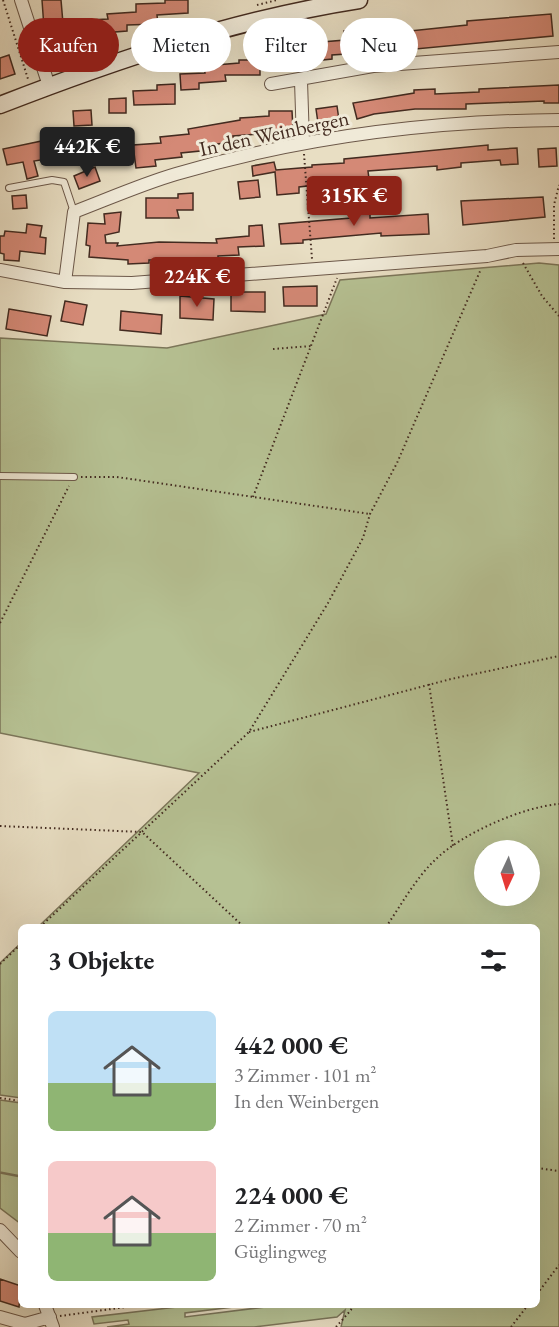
<!DOCTYPE html>
<html lang="de">
<meta charset="utf-8">
<style>
body{margin:0;font-family:"EB Garamond",serif;background:#f6f6f6;color:#202124;height:100vh;display:flex;flex-direction:column;font-size:22px;white-space:nowrap}
*{box-sizing:border-box;margin:0}
p{font-size:20px;color:#757577}
.icon{flex:none;width:33px;height:33px;fill:none;stroke:currentColor;stroke-width:2;stroke-linecap:round;stroke-linejoin:round}
.map{position:relative;flex:1;overflow:hidden}
.sheet{position:absolute;left:18px;top:924px;width:522px;height:384px;display:flex;flex-direction:column;background:#fff;border-radius:9px;box-shadow:0 6px 24px #0002}
.sheet>*{flex:none}
.guide{position:absolute;left:18px;top:18px;width:524px;height:54px;display:flex;gap:12px}
.needle{width:39px;rotate:184deg}
.controls{position:absolute;left:474px;top:840px;display:grid;gap:12px}
.controls a{display:grid;place-items:center;width:66px;height:66px;border-radius:50%;background:#fff;box-shadow:0 6px 24px #0002;font-size:30px}
.price{position:absolute;translate:-50% -51px;padding:0 14px;border-radius:6px;background:#8f2418;color:#fff;font-size:20px;line-height:39px;filter:drop-shadow(0 2px 3px #0008)}
.price::after{content:'';position:absolute;left:50%;top:36px;width:18px;height:14px;margin-left:-9px;background:inherit;clip-path:polygon(0 0,100% 0,50% 100%)}
.price.active{background:#222;color:#fff}
ul{padding:0;list-style:none}
li{display:flex;align-items:center;gap:18px;height:150px;padding:0 30px}
li span{display:grid;place-items:center;flex:none;width:168px;height:120px;border-radius:9px;color:#555}
li>.icon{margin-inline-start:auto}
span .icon{width:72px;height:72px;fill:#fffc;stroke-width:1}
li b{font-size:26px}
h2{display:flex;justify-content:space-between;align-items:center;height:72px;padding:0 30px;font-size:26px}
.chip{padding:0 21px;border-radius:27px;background:#fff;box-shadow:0 6px 24px #0002;font-size:21px;line-height:54px}
.chip.active{background:#8f2418;color:#fff}
.map>svg:first-child{display:block}
.green{fill:#b6c193;stroke:#7c765a;stroke-width:1.5;fill-rule:evenodd}
.building{fill:#d48976;stroke:#432b20;stroke-width:1.5}
.lines{fill:none;stroke-linecap:round;stroke-linejoin:round}
.lane-casing{stroke:#6c5849;stroke-width:8}
.street-casing{stroke:#6c5849;stroke-width:14}
.secondary-casing{stroke:#432b20;stroke-width:19}
.path{stroke:#432b20;stroke-width:2;stroke-dasharray:1.5 3;stroke-linecap:butt}
.lane{stroke:#f0ead8;stroke-width:6}
.street{stroke:#f0ead8;stroke-width:12}
.secondary{stroke:#f0ead8;stroke-width:16}
.labels{text-anchor:middle;dominant-baseline:central;stroke-width:6;stroke-linejoin:round;paint-order:stroke}
.street-label{font-size:21px;fill:#432b20;stroke:#f0ead8}
</style>
<div class="map">
<svg width="559" height="1327" viewBox="0 0 559 1327">
<rect width="100%" height="100%" fill="#e8dec3"/>
<filter id="stains"><feTurbulence type="fractalNoise" baseFrequency=".00333" numOctaves="4"/><feColorMatrix values="0 0 0 0 .2 0 0 0 0 .09 0 0 0 0 .02 0 0 0 .5 -.17"/></filter>
<radialGradient id="worn" r=".72"><stop offset=".6" stop-color="#630" stop-opacity="0"/><stop offset="1" stop-color="#630" stop-opacity=".3"/></radialGradient>
<path class="green" d="M539 263 559 265V1327H341L345 1310 337 1317 254 1327H107L129 1324 128 1320 94 1324 92 1317 194 1305H250L185 1313V1317L281 1305H537V927H38L199 773 0 733V338L167 348 326 314 340 280ZM484 850H530V896H484Z
M21 943V1098L0 1095V963Z
M0 1100 21 1103V1176L0 1172Z
M0 1173 21 1177V1224L0 1208Z"/>
<path class="building" d="M42 0H61L64 35H72L73 56 53 57 51 27 44 28Z
M165 0H188V13L157 15 158 24 127 25V31L115 32 116 37 90 38 89 20 108 19 107 14 136 12V4L165 3Z
M551 14 553 36 405 50 404 42 361 49V53L332 55V59L275 65 274 46 345 40 344 31 390 25 391 33 467 25V21Z
M9 55 15 74 0 79V58Z
M239 60H260V75H225L226 81 199 83V89L181 90 180 74 205 73 204 66 239 63Z
M175 84V104L134 105 133 91 157 90V85Z
M559 85V103H544V101L466 104V109H415L374 114 357 119 353 103 414 93V90L435 89V94L479 92V89Z
M126 98V113H109V99Z
M337 106 339 120 318 123 316 109Z
M91 110 92 125 74 126 73 111Z
M269 111H292L293 130 260 131V134L233 136 234 142 209 145 210 150 181 153 182 157 155 160 156 166 136 168 133 145 161 143 160 137 189 134 188 129 240 120V118L269 116Z
M56 138 59 157 34 161 38 176 27 179 23 162 7 165 3 149Z
M488 145V150L517 148 518 164 501 165 500 160 461 163V167L437 170V166L368 171 369 179 299 187V193L277 195 275 172 253 176 252 166 274 162 276 170 312 167V165L344 163V159Z
M556 148 557 166 539 167 538 149Z
M95 167 100 181 79 189 74 176Z
M258 180 260 197 240 199 238 182Z
M193 193V210H177L179 218H146V198H178V194Z
M26 195 27 208 13 209 12 196Z
M543 197 545 217 463 225 461 201Z
M370 211V218L428 214 429 234 381 236V233L303 240V243L281 244 279 224 351 218 350 213Z
M121 212 119 232 105 235 106 243H118L117 246 159 242 217 243 216 239 249 236V226L262 225 264 246 238 247 239 255 218 256V259L189 260 190 268 180 269 179 260H149V263L128 264V260L89 257 90 246 86 245 88 223 105 224 104 214Z
M27 224 42 226 40 237 46 238 45 254 20 251 19 261 4 260V254L0 253V236H4L5 231 26 233Z
M317 286V306H284L283 287Z
M231 292H265V312L231 311Z
M180 296 214 299 213 320 180 318Z
M65 301 87 305 83 325 61 321Z
M9 309 51 316 47 336 6 329Z
M121 311 162 315 161 334 120 330Z
M0 1279 21 1286 19 1307 0 1301Z"/>
<g class="lines">
<defs>
<path id="lane" d="M9 188 52 180 64 182 74 212
M0 476 74 477"/>
<path id="street" d="M21 0 49 86
M301 81 303 142
M271 84 373 66 559 52
M0 270 65 282 132 283 487 256 516 250 559 249
M65 282 74 212C108 199 142 184 176 174 301 137 429 121 559 120
M0 1230 21 1252
M45 1305 53 1327
M0 1317 25 1324 50 1317"/>
<path id="secondary" d="M0 105C116 60 236 19 359 0"/>
</defs>
<use href="#lane" class="lane-casing"/>
<use href="#street" class="street-casing"/>
<use href="#secondary" class="secondary-casing"/>
<path class="path" d="M3 0 28 79
M257 5 277 0
M264 33 269 72
M304 154 312 259
M554 239V205L559 185
M523 263 542 296 559 316
M273 349 311 346
M81 477H117L370 514
M253 497 337 278
M0 623 69 486
M429 684 453 846
M249 732 451 679 559 656
M0 826 142 832 244 927
M40 927 249 732 328 603 363 538 370 514 397 463 481 269
M386 927C401 905 416 878 435 860 461 834 522 807 559 804
M0 964 21 944
M0 1098 21 1101
M537 1168 559 1171
M537 1294 559 1265
M60 1316 141 1305
M336 1327 351 1310 352 1305
M511 1327 528 1305"/>
<use href="#lane" class="lane"/>
<use href="#street" class="street"/>
<use href="#secondary" class="secondary"/>
</g>
<g class="labels">
<g class="street-label">
<text transform="translate(274 133) rotate(-12)">In den Weinbergen</text>
</g>
</g>
<rect width="100%" height="100%" filter="url(#stains)"/>
<rect width="100%" height="100%" fill="url(#worn)"/>
</svg>
<div class="controls">
<a><svg class="needle" viewBox="-14 -14 28 28"><path d="M0-13l5 13h-10z" fill="#e53935"/><path d="M0 13l5-13h-10z" fill="#757577"/></svg></a>
</div>
<b class="price active" style="left:87px;top:178px">442K €</b>
<b class="price" style="left:354px;top:227px">315K €</b>
<b class="price" style="left:197px;top:308px">224K €</b>
<div class="guide">
<a class="chip active">Kaufen</a>
<a class="chip">Mieten</a>
<a class="chip">Filter</a>
<a class="chip">Neu</a>
</div>
<section class="sheet">
<h2>3 Objekte<svg class="icon" aria-label="filters" viewBox="0 0 24 24"><path d="M4 7h16M4 17h16"/><circle cx="9" cy="7" r="2"/><circle cx="15" cy="17" r="2"/></svg></h2>
<ul>
<li><span style="background:linear-gradient(#bfe0f5 60%,#8fb573 0)"><svg class="icon" aria-label="home" viewBox="0 0 24 24"><path d="M3 11l9-7 9 7M6 9v11h12V9"/></svg></span><div><b>442 000 €</b><p>3 Zimmer · 101 m²</p><p>In den Weinbergen</p></div></li>
<li><span style="background:linear-gradient(#f6c9c9 60%,#8fb573 0)"><svg class="icon" aria-label="home" viewBox="0 0 24 24"><path d="M3 11l9-7 9 7M6 9v11h12V9"/></svg></span><div><b>224 000 €</b><p>2 Zimmer · 70 m²</p><p>Güglingweg</p></div></li>
</ul>
</section>
</div>
